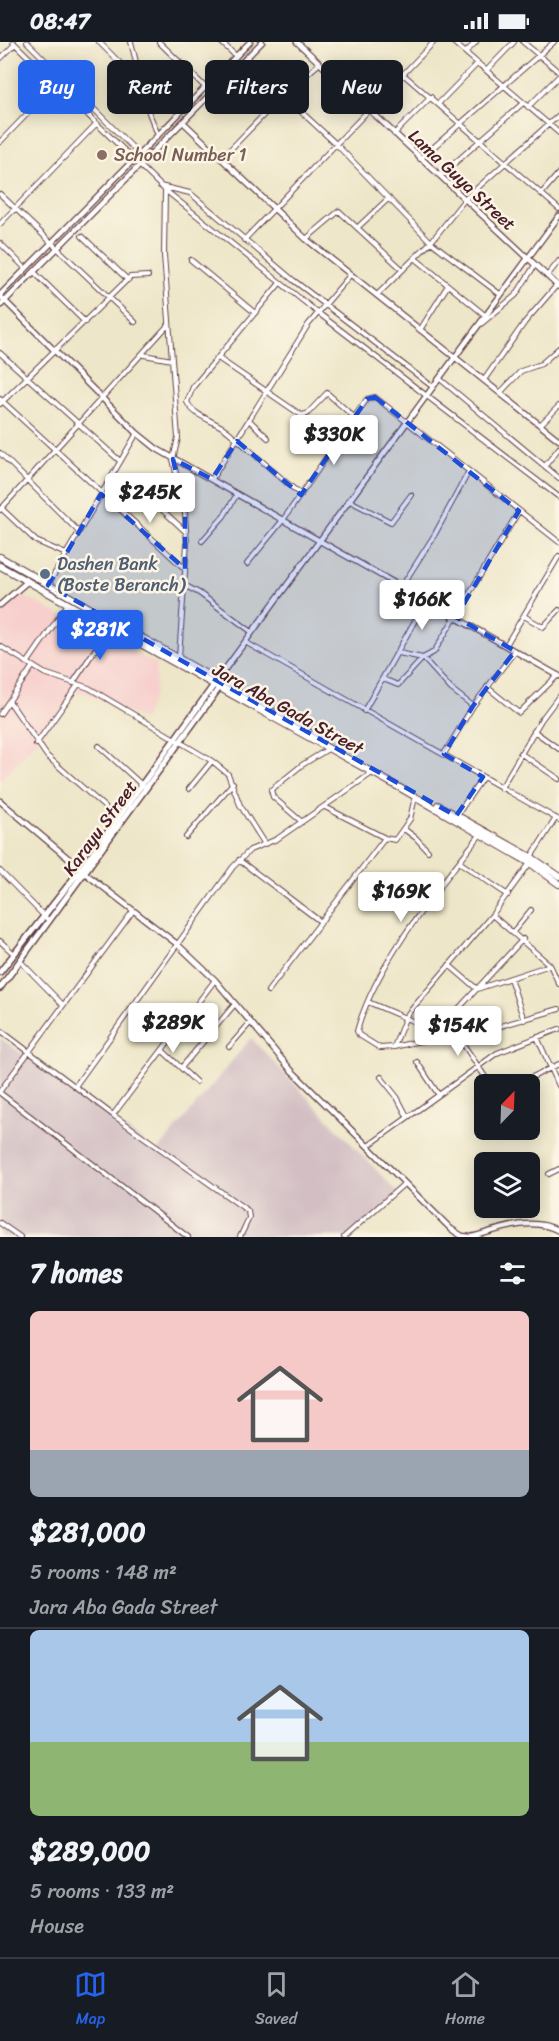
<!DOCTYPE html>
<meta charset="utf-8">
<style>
body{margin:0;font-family:Sriracha,sans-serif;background:#242831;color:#f1f3f6;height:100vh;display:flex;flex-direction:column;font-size:22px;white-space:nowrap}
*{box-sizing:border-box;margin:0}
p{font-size:20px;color:#9ea1a6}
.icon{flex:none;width:33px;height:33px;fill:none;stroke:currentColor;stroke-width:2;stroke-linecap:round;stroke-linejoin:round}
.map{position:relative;height:1195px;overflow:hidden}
.details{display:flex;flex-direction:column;background:#171b24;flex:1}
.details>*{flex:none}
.top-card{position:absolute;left:18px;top:18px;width:524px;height:54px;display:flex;gap:12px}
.needle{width:39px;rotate:23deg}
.fabs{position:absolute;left:474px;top:1032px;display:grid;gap:12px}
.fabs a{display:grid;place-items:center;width:66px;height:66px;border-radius:9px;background:#171b24;box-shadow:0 3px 15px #0003;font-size:30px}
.price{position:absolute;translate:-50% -51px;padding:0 14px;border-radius:6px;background:#fff;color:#222;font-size:20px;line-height:39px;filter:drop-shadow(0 2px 3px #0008)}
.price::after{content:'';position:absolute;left:50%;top:36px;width:18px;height:14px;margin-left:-9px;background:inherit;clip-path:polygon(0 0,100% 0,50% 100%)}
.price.selected{background:#2563eb;color:#fff}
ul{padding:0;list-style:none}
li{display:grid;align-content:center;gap:12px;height:318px;padding:0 30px}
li+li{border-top:2px solid #363941}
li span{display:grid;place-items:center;height:186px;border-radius:9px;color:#555}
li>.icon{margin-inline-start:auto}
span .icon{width:108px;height:108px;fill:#fffc;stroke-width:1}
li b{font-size:26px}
h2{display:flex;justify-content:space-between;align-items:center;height:72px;padding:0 30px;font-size:26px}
.chip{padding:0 21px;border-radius:9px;background:#171b24;box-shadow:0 3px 15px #0003;font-size:21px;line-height:54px}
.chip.selected{background:#2563eb;color:#fff}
.status{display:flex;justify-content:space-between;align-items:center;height:42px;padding:0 30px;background:#171b24;direction:ltr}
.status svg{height:16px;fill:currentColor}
.tab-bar{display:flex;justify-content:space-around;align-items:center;height:84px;border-top:2px solid #363941;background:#171b24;font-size:16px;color:#9ea1a6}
.tab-bar a{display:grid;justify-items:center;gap:3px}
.tab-bar .selected{color:#2563eb}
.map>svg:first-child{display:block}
.built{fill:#f7d0cd}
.industrial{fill:#d2bec3}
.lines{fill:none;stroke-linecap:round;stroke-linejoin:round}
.minor-casing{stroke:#623d43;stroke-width:6}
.tertiary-casing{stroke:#623d43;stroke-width:7}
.secondary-casing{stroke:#623d43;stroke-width:8}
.primary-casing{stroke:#623d43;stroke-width:8}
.minor{stroke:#fff;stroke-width:4}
.tertiary{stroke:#fff;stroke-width:4.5}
.secondary{stroke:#fff;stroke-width:5}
.primary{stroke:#fff;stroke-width:6}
.marked{fill:#1d4ed8;fill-opacity:0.2;stroke:#1d4ed8;stroke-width:4.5;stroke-dasharray:12 8;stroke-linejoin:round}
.education-dot{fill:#8d6e63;stroke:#fcf5e5;stroke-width:2}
.service-dot{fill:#5c6f8a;stroke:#fcf5e5;stroke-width:2}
.labels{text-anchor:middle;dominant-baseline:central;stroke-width:5;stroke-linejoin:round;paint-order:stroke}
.education-label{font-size:18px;fill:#785e54;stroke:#fcf5e5;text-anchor:start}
.street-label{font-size:18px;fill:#4a1f2b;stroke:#fcf5e5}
.service-label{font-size:18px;fill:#4e5e75;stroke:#fcf5e5;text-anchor:start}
</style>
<div class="status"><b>08:47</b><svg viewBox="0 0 49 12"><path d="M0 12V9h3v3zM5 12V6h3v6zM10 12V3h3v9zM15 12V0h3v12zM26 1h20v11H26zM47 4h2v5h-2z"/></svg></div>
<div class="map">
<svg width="559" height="1195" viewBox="0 0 559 1195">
<rect width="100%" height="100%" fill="#fcf5e5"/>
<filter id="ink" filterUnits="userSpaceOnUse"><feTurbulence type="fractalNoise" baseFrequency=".0167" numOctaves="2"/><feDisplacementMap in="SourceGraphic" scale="12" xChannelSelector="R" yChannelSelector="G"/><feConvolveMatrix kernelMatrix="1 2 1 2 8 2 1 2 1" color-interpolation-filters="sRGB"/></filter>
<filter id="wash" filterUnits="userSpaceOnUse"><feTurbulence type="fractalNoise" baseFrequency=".008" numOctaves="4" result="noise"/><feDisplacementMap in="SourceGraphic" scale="24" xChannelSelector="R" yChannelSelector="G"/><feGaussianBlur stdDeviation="1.35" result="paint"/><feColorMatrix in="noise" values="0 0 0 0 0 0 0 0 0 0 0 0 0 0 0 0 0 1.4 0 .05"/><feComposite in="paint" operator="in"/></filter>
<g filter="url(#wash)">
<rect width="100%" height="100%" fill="#ede6c8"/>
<path class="built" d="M20 552 156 622 155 651 143 678 89 652 72 650 54 680 0 738V572Z"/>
<path class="industrial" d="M0 996 157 1110 251 996 399 1152 352 1195H0Z"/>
</g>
<g filter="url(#ink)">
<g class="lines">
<defs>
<path id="minor" d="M13 0 165 148 317 270 559 455
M27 0 145 118
M99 0 126 27 139 33
M131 0 149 71 158 93
M159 0 205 45
M221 0 236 14
M453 0 559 91
M523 0 559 30
M466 10 476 0
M0 17 15 2
M487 28 514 0
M404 33 559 167
M283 53 336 102 431 200 501 253
M438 62 478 21
M528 65 559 34
M394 92 431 55
M0 100 56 42
M221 117 283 53 320 21
M420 117 554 0
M440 134 523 61
M160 144 190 151 293 238 433 345
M165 149 164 213 178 396 173 417 185 472 187 502 179 615
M542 151 559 131
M0 152 135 280
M0 182 96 82
M357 186 389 156
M82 194 128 238
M306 197 339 169 403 228
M244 198 434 0
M0 201 26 227
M416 217 486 274
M191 218 255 271
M34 230 85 280
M547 234 559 219
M280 241 193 345 187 360C195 376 217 379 229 390 253 411 276 432 301 453
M377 253 431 200 465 157 559 73
M481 282 516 253 535 223
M420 288 448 243
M0 311 120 419
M144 313 172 318
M218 316 301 373 307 372 327 351 354 375
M440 337 559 436
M484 338 525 280 557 243
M500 351 521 329 541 322 559 306
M0 357 185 527
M0 362 130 235 148 234
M250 379 268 396
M540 383 559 364
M0 411 79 490
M545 424 559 406
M212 437 308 283 351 232
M348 458 391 480 411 453
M158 464 186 490
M1 466 36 499 66 512
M0 468 169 282
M202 499 224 474 237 452
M247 522 283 478 367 357 375 355 559 500
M48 543 137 391
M184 543 199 551 252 590
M402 544 435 492 469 429
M524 574 543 585 559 568
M245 600 559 778
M506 603 559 514
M0 604 44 631 89 646 212 719 228 732 240 763 264 801
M398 611 423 616 451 647 473 664
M28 620 68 562
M383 637 398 643 423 616 434 610 519 469
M73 641 110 585
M487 645 519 671 558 633
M9 659 47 714 117 776
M364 669 426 559
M0 672 33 624
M534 689 559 707
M36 702 78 643
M99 704 143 744
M520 711 559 737
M444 712 473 664 515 609
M501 746 541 678 559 654
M189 747 212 719
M325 765 385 796 395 798 410 777 415 755
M457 773 483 735
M302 780 273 755 271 748 302 723 328 707
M404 787 416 796 428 809
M480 793C436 849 376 921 357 989L359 993 380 1006 394 1005 446 993H470L559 967
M186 795 233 741
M531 815 556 776
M239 818 321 880
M459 820 508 853
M0 829 49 879
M492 873 550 923 559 942
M513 890 531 868
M0 899 13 911
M20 919 63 963
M449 923 477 947 550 923
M510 936 524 978
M268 949 385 796
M368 960 445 993
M0 988 113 1073 248 1169 249 1176 240 1195
M437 990 523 897
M457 993 490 1042
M537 995 559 1044
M229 1005 250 981
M394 1005 406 974 492 873 530 821
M162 1008 196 1040
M417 1020 438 1052
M181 1026 235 962
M381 1035 397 1055 407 1074
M518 1042 559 1022
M76 1043 233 825 250 808 277 797 372 731
M0 1049 133 869
M0 1051 188 1195
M113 1073 215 938
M368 1104 497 1011 559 987
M549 1132 559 1127
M0 1181 20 1195
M344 1195 405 1141"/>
<path id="tertiary" d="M297 0 559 245
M183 80 306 197 559 398
M0 253 250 0
M0 254 137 391 157 407 559 634
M0 264 262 0
M0 563 28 539
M217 638 559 174
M0 759 81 827
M86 832 177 902 215 938 291 1028 451 1187 462 1194 471 1195
M471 1195C499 1188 532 1173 559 1189"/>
<path id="secondary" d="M0 930 81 827 216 640
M0 946 222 642"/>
<path id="primary" d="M0 515 319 696
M0 524 402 747 530 821 559 842
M438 763 531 815 559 834"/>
</defs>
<use href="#minor" class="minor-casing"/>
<use href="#tertiary" class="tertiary-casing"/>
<use href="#secondary" class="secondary-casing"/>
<use href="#primary" class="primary-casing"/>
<use href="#minor" class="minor"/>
<use href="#tertiary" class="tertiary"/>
<use href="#secondary" class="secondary"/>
<use href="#primary" class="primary"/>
</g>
</g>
<path class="marked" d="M375 355 519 469 456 575 515 609 473 664 444 712 483 735 456 774 48 543 101 452 185 527V472L173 417 212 437 237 399 301 453 367 357Z"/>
<circle class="education-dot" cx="102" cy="113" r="6"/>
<circle class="service-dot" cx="45" cy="532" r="6"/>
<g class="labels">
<g class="education-label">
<text x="114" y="113">School Number 1</text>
</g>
<g class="street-label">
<text transform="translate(462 138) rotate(43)">Lama Guya Street</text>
<text transform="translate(288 667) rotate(29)">Jara Aba Gada Street</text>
<text transform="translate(100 786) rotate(-54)">Karayu Street</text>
</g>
<g class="service-label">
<text x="57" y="522">Dashen Bank<tspan x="57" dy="21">(Boste Beranch)</tspan></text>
</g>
</g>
</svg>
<div class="fabs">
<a><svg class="needle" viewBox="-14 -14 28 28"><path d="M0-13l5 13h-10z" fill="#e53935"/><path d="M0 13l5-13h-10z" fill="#9ea1a6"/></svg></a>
<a><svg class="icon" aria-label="layers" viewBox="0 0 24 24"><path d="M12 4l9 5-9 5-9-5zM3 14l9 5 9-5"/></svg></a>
</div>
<b class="price" style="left:334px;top:424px">$330K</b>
<b class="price" style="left:150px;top:482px">$245K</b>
<b class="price" style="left:422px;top:589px">$166K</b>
<b class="price selected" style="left:100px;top:619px">$281K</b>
<b class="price" style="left:401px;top:881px">$169K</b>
<b class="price" style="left:173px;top:1012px">$289K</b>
<b class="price" style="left:458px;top:1015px">$154K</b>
<div class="top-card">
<a class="chip selected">Buy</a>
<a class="chip">Rent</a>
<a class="chip">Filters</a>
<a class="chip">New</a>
</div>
</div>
<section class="details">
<h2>7 homes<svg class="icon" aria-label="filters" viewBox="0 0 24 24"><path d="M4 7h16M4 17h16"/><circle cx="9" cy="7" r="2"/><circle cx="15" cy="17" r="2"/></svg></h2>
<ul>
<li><span style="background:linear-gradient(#f6c9c9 75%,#9aa5b1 0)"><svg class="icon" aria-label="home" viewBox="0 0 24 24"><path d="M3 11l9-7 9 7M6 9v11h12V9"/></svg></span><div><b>$281,000</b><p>5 rooms · 148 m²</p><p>Jara Aba Gada Street</p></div></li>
<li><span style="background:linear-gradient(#a9c7e8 60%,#8fb573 0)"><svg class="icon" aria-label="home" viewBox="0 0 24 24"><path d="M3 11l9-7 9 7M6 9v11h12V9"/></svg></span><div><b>$289,000</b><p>5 rooms · 133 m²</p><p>House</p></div></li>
</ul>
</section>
<nav class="tab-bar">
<a class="selected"><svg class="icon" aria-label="map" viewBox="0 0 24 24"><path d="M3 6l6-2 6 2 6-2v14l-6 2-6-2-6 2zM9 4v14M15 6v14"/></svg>Map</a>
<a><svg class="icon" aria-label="saved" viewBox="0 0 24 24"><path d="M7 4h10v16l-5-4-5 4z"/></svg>Saved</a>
<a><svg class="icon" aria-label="home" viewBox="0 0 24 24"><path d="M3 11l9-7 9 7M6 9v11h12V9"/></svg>Home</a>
</nav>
